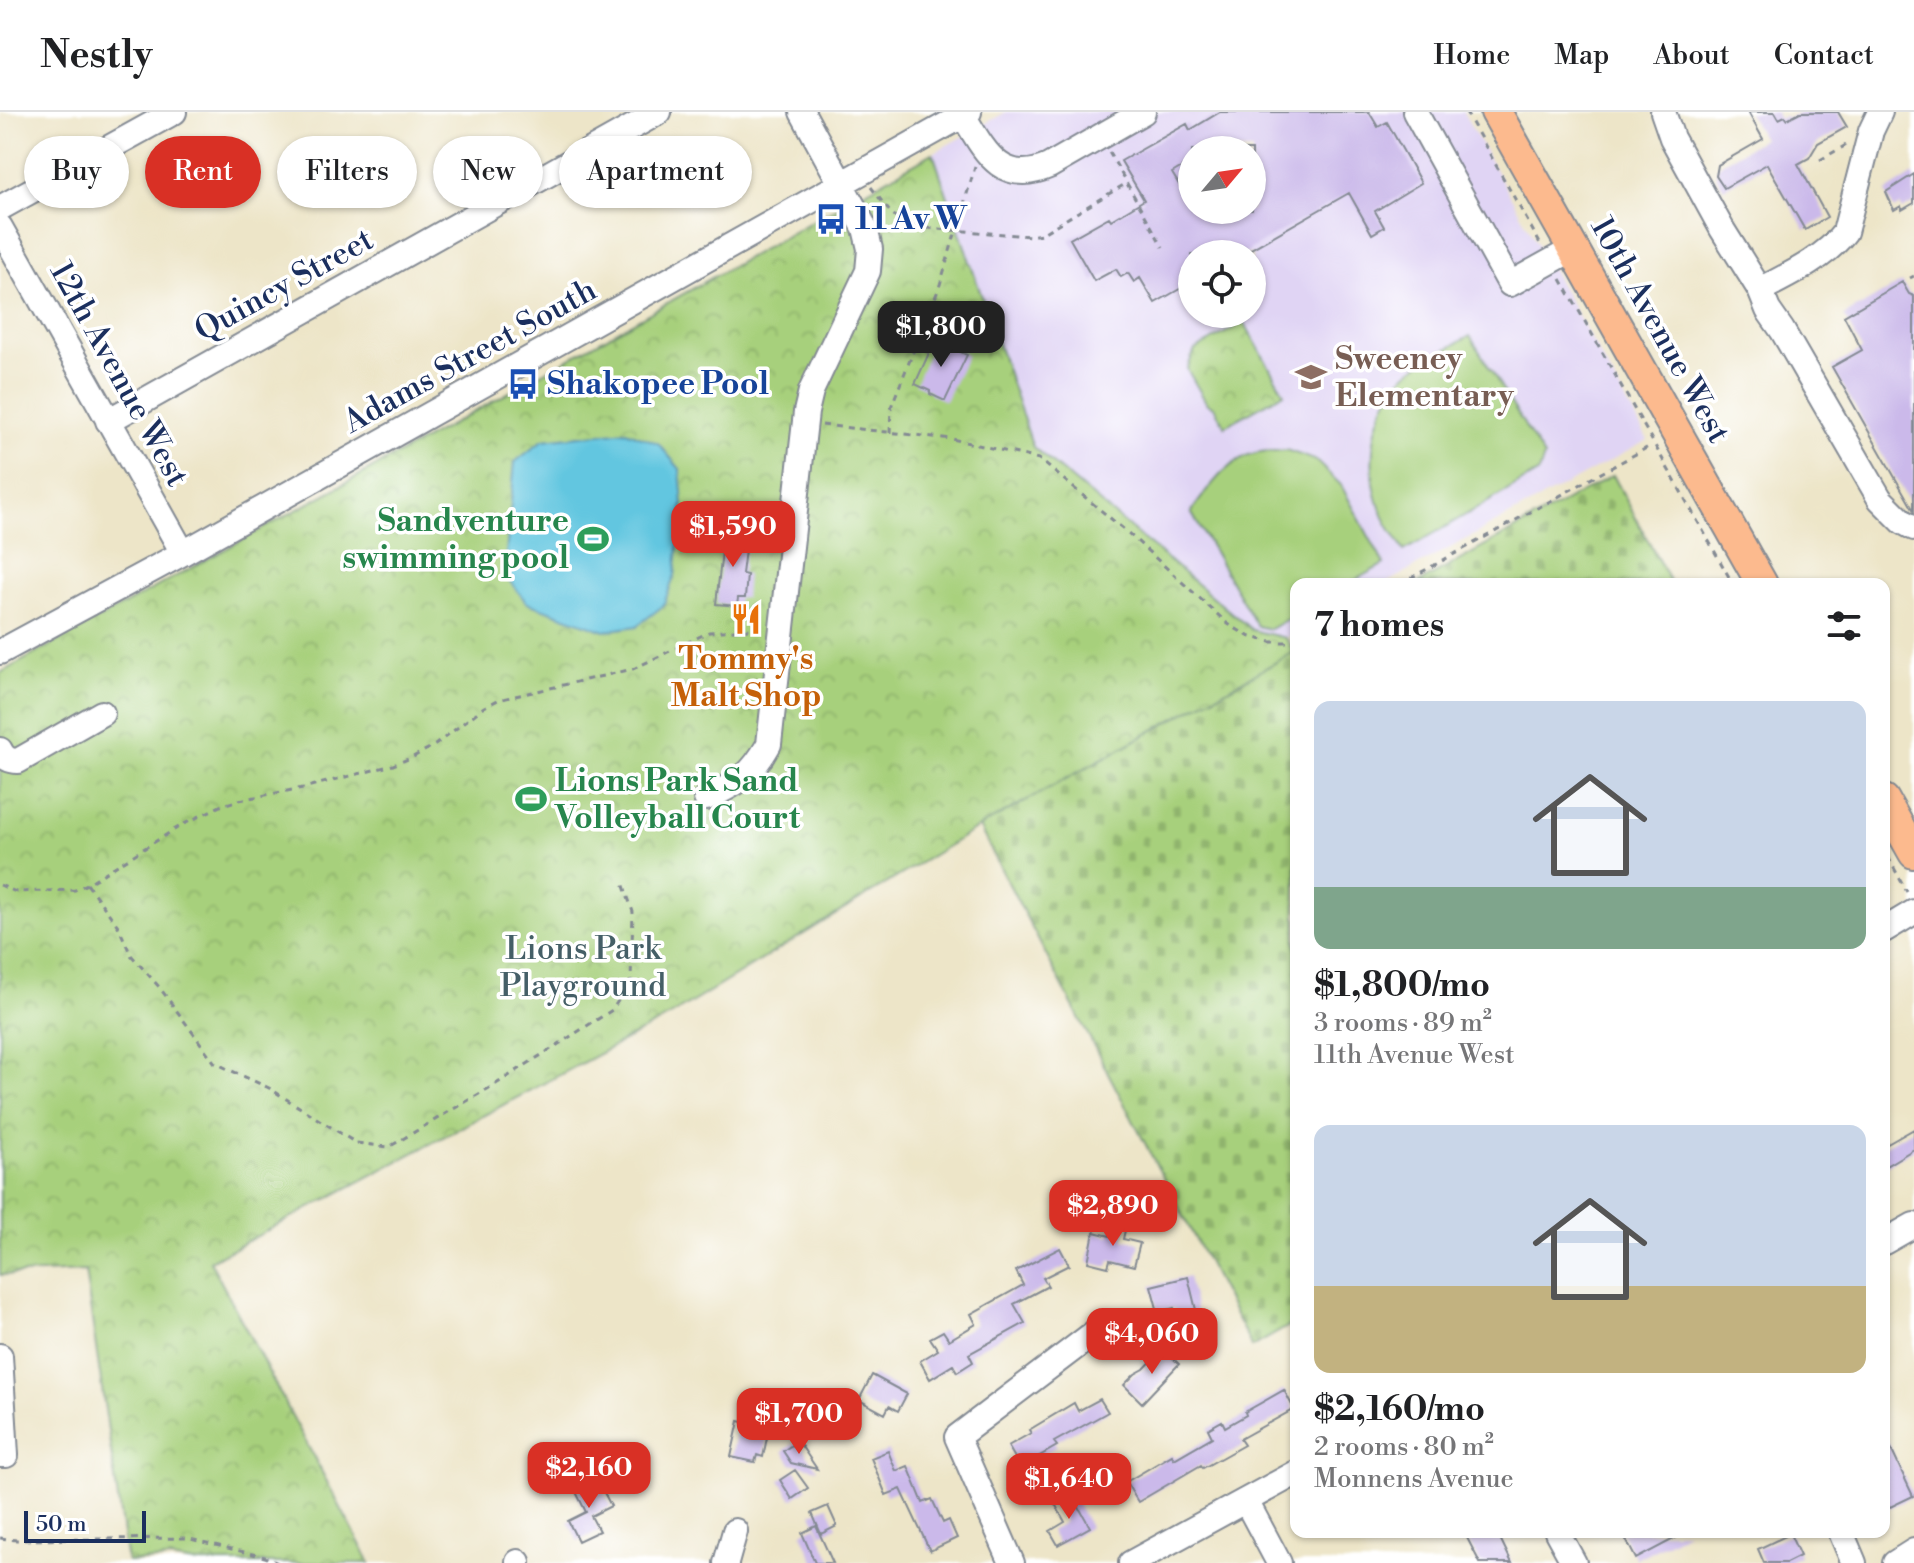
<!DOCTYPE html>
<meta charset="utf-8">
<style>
body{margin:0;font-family:"Libre Bodoni",serif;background:#f2f2f2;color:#202124;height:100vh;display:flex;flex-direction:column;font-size:30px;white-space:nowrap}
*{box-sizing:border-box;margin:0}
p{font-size:26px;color:#757577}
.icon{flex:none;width:44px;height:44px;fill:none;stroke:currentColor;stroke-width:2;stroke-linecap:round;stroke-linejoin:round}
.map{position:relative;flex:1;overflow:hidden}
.details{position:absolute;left:1290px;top:466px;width:600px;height:960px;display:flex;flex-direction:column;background:#fff;border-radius:16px;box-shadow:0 2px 6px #0004}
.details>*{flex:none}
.guide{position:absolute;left:24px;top:24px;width:760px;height:72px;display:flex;gap:16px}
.needle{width:52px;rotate:61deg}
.fabs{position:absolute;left:1178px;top:24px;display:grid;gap:16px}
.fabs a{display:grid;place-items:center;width:88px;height:88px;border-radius:50%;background:#fff;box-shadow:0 2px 6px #0004;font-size:40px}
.scale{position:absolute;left:24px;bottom:20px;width:122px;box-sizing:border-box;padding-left:8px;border:4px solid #1b2f5e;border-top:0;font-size:22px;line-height:28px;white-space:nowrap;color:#1b2f5e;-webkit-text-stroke:6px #fff;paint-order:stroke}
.price{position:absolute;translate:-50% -68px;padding:0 18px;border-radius:16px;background:#d93025;color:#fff;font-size:26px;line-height:52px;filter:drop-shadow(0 2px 4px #0008)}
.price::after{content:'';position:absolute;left:50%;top:48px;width:24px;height:18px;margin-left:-12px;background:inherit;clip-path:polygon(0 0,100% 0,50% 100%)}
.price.current{background:#222;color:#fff}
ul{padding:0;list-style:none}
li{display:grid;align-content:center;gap:16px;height:424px;padding:0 24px}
li span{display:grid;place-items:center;height:248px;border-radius:16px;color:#555}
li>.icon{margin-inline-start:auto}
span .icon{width:144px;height:144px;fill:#fffc;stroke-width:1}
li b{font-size:34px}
h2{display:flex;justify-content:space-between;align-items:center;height:96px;padding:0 24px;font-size:34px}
.pill{padding:0 28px;border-radius:36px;background:#fff;box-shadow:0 2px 6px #0004;font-size:28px;line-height:72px}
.pill.current{background:#d93025;color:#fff}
header{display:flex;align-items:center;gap:48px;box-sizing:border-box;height:112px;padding:0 40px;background:#fff;border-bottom:2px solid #e0e0e0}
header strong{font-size:38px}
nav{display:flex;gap:44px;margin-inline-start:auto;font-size:28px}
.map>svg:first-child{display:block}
.built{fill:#e0d4f4;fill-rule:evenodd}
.grass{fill:#a7d07b;stroke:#61806c;stroke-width:2}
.cemetery{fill:url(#cemetery-stones);stroke:#61806c;stroke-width:2}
.park{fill:url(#park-crowns);stroke:#61806c;stroke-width:2}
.water{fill:#62c6e0;stroke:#3e7a9f;stroke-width:2}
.building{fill:#cbb9ea;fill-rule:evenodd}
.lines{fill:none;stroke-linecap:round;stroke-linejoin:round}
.minor-casing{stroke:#848a93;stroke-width:28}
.major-casing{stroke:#848a93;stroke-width:34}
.path{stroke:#848a93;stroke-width:3;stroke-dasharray:6 6;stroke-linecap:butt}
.minor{stroke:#fff;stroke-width:24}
.major{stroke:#fcba8e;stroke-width:30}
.labels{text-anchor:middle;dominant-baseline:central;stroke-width:7;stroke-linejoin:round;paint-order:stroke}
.transit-label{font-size:32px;font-weight:bold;fill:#164399;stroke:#fff;text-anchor:start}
.street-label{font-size:32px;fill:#1b2f5e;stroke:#fff}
.education-label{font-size:32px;font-weight:bold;fill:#785e54;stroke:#fff;text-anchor:start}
.leisure-label{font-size:32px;font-weight:bold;fill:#27864d;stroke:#fff;text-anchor:end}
.food-label{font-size:32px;font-weight:bold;fill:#c56008;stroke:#fff}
.park-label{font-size:32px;fill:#455f67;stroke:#fff}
</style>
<header>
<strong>Nestly</strong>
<nav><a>Home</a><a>Map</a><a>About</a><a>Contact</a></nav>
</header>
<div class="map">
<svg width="1914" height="1451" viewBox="0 0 1914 1451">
<defs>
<pattern id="cemetery-stones" width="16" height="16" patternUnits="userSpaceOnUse" patternTransform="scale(2)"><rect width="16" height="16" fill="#a7d07b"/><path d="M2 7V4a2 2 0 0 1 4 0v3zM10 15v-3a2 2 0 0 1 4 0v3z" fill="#8fb36d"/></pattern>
<pattern id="park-crowns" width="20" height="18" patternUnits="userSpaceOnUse" patternTransform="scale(2)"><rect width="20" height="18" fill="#a7d07b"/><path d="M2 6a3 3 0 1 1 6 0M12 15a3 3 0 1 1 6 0" fill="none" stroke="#8fb36d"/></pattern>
</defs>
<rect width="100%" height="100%" fill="#fff"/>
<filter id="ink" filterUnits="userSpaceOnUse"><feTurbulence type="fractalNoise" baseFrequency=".0125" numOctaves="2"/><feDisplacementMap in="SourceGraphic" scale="16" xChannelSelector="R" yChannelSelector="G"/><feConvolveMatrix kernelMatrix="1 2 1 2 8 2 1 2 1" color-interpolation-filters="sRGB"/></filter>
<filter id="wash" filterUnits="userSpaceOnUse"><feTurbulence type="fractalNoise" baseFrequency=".006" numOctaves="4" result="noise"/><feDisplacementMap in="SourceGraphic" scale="32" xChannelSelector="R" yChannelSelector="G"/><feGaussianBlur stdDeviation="1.8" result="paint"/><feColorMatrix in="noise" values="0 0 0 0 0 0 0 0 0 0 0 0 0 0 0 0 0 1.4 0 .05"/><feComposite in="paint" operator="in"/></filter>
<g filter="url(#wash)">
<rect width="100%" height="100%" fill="#ede5c8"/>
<path class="built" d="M1006 0H1463L1648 328 1384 472H1296V520L1286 526 1252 518 1033 336 933 41ZM1192 38H1252V98H1192ZM1192 142H1252V202H1192Z"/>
<path class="grass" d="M1470 224 1544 345 1539 360 1404 439C1396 425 1385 411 1380 396 1365 351 1372 296 1406 262 1418 250 1454 234 1470 224Z
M1286 338 1315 348 1341 373 1384 452 1348 472H1296V502L1270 517 1257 514 1191 400C1209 376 1228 346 1259 340 1268 339 1277 339 1286 338Z"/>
<path class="cemetery" d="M1613 363 1671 472H1417Z
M1296 539V1210L1252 1235 979 715Z"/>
<path class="park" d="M933 41 1033 335 1252 518 1286 526 1294 540 979 715 663 908 210 1149 370 1451H195L170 1447 127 1450 85 1159 0 1163V561L460 308Z
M1244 210 1284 281 1225 314 1214 295 1207 292 1187 257 1195 238Z"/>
<path class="water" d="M626 319 658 331 680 357 683 393 675 463 663 494 637 514 605 519 527 491 504 462 515 350 543 328Z"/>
<g id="blocks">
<path class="building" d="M1220 0H1369L1378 15 1387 10 1421 71 1375 99 1384 115 1372 122 1349 81 1242 142H1192V170L1155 191 1140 166 1134 170 1128 161 1121 165 1116 157 1094 169 1070 127 1109 105 1111 108 1144 88 1121 49 1187 12 1190 18ZM1192 38H1252V98H1192V83L1187 86 1172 61 1192 49Z
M1748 0H1775L1779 7 1785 4 1787 7 1800 0H1838L1847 15 1818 31 1809 46 1798 52 1827 105 1805 118 1767 52 1724 76 1716 64 1718 53 1763 27Z
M1914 62V91L1902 98 1901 94 1894 98 1886 80Z
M1902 170 1909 182 1914 184V399L1832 255 1862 238 1844 204Z
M933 226 967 243 945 289 930 282V279L915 272 929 241 926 240Z
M724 421 752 423 751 438H745L742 462 747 463 745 486H738L737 494 716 492Z
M1914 1017V1037L1884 1055V1034Z
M1113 1112 1126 1114 1123 1127 1140 1131 1134 1154 1110 1148 1108 1155 1088 1150 1094 1120 1110 1124Z
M1060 1136 1069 1153 1043 1166 1048 1174 1014 1192 1025 1211 969 1242 973 1250 957 1260 953 1253 930 1267 920 1249 938 1238 930 1226 943 1219 949 1228 976 1212 971 1202 1023 1173 1016 1159Z
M1188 1165 1197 1202 1177 1207 1174 1196 1158 1200 1151 1174Z
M1163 1237 1179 1252 1142 1291 1124 1273 1135 1262 1144 1257Z
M872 1263 907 1282 898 1299 889 1294 885 1302 859 1288Z
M1284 1278 1294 1297 1240 1327 1244 1333 1203 1356 1201 1353 1138 1390 1126 1370 1172 1343 1174 1347 1212 1325 1208 1317 1222 1309 1225 1315 1246 1303 1245 1300Z
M1100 1287 1108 1300 1054 1330 1057 1334 1038 1345 1042 1353 1025 1363 1008 1334 1031 1321 1029 1318 1074 1291 1078 1299Z
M739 1309 769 1316 763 1345 757 1343 755 1350 731 1345Z
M1884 1322 1913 1384 1884 1398Z
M798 1329 817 1357 791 1351 783 1339Z
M888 1339 896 1359 908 1354 923 1391 932 1387 943 1411 949 1408 957 1426 930 1439 901 1377 886 1383 871 1346Z
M795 1358 808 1376 792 1387 780 1368Z
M598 1369 611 1394 591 1404 599 1419 578 1429 568 1409 586 1400 576 1380Z
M1072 1383 1090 1415 1058 1433 1050 1419 1065 1410 1055 1392Z
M828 1394 837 1414 821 1422 812 1401Z
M816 1414 833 1451H815L802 1421Z
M1464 1420H1497L1512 1451H1480Z
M1622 1420H1687L1636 1447Z
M1790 1422 1800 1444 1786 1451H1764L1758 1437Z"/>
</g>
</g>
<g filter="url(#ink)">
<use href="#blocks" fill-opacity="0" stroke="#848a93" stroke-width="2"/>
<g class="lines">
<defs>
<path id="minor" d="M1415 0 1510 172 1573 137
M1663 0 1672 26 1722 117 1760 178 1768 198 1782 218 1880 387 1903 410 1914 416
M963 3C984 38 1001 75 1049 54L1143 0
M0 96 174 0
M0 115 183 441
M1760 178C1789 163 1825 146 1845 120L1871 19 1880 0
M108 309 659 0
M0 540 183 441 969 0
M0 638C4 646 9 649 18 649L102 601
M706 686C739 671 751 664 769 632L806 300 811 279 868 159 870 137 865 116 802 0
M1884 818 1914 800
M1884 1130 1914 1113
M0 1244 6 1343H0
M1246 1389 1279 1451
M1557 1420 1574 1451
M1841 1420 1854 1451
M518 1450V1451
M726 1451 735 1419
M1012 1451 957 1325 1094 1221
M1131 1451 1296 1361
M1895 1451 1914 1439"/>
<path id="major" d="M1496 0 1762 472
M1884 688 1914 741"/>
</defs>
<use href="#minor" class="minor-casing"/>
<use href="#major" class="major-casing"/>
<path class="path" d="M1466 0 1541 133
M1109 40 1163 135
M1820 48 1848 32
M871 75 890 100 900 108 925 116 1030 124 1041 122 1127 71
M1910 166 1914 164
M1561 167 1733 472
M822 313 952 327 1039 347 1127 420 1228 512 1248 524 1271 530H1289L1296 528
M890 321 891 295 939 176 975 55
M1400 472 1652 333
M1888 745 1907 780
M87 772 118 814 131 843 160 876 215 951 269 976 356 1031 389 1035 496 972 612 898 631 869 633 800 623 771
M0 773 16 780 75 778 87 772 182 713 220 694 239 688 303 676 393 653 413 645 435 633 484 595 498 588 633 557 709 520 762 516
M0 1426 17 1428 186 1426 265 1445 278 1451"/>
<use href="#minor" class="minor"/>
<use href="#major" class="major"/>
</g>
</g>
<defs>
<symbol id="bus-bare" viewBox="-9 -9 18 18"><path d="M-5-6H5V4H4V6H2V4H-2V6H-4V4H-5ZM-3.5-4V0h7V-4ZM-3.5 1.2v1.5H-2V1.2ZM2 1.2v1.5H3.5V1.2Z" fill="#1a4fb4" stroke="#fff" stroke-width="2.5" paint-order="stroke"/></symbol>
<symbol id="school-bare" viewBox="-9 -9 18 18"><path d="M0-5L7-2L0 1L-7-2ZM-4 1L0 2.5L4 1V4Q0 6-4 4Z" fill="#8d6e63" stroke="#fff" stroke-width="2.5" paint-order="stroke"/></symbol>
<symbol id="stadium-bare" viewBox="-9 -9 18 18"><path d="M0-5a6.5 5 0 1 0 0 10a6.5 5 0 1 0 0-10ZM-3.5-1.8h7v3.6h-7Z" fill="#2e9e5b" stroke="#fff" stroke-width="2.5" paint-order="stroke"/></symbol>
<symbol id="restaurant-bare" viewBox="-9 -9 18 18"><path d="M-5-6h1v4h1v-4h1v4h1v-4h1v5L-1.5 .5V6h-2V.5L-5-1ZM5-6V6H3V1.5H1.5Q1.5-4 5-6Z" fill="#e8710a" stroke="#fff" stroke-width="2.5" paint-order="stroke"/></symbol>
</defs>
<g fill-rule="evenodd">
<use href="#bus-bare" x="809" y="85" width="44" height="44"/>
<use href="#school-bare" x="1289" y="243" width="44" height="44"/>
<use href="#bus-bare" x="501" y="250" width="44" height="44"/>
<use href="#stadium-bare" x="571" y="405" width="44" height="44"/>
<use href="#restaurant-bare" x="724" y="485" width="44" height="44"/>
<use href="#stadium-bare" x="509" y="665" width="44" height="44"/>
</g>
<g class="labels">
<g class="transit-label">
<text x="855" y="107">11 Av W</text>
<text x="547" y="272">Shakopee Pool</text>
</g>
<g class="street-label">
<text transform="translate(284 173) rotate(-29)">Quincy Street</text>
<text transform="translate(1660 218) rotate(61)">10th Avenue West</text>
<text transform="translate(470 244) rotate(-29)">Adams Street South</text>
<text transform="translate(119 262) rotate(61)">12th Avenue West</text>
</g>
<g class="education-label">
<text x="1335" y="247">Sweeney<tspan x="1335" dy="37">Elementary</tspan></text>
</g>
<g class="leisure-label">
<text x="569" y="409">Sandventure<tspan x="569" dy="37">swimming pool</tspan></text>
<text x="555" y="669" text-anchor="start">Lions Park Sand<tspan x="555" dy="37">Volleyball Court</tspan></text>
</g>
<g class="food-label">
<text x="746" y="547">Tommy's<tspan x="746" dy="37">Malt Shop</tspan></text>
</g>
<g class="park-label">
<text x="583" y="837">Lions Park<tspan x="583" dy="37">Playground</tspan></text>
</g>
</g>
</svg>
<div class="fabs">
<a><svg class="needle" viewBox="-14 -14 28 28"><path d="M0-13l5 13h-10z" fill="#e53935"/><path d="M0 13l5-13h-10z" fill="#757577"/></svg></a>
<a><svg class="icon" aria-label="locate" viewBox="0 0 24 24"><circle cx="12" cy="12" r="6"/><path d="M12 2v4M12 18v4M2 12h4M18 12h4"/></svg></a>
</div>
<div class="scale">50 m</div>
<b class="price current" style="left:941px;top:257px">$1,800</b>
<b class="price" style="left:733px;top:457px">$1,590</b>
<b class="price" style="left:1113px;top:1136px">$2,890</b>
<b class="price" style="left:1152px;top:1264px">$4,060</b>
<b class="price" style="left:799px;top:1344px">$1,700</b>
<b class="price" style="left:589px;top:1398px">$2,160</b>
<b class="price" style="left:1069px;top:1409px">$1,640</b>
<div class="guide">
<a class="pill">Buy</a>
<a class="pill current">Rent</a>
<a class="pill">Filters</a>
<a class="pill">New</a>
<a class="pill">Apartment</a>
</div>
<section class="details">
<h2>7 homes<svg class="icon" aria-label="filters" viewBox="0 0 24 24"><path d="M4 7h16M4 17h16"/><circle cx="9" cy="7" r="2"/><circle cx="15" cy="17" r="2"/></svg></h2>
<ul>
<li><span style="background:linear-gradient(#c9d6e8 75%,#7fa58c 0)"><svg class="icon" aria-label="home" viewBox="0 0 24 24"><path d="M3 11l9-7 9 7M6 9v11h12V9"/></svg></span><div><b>$1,800/mo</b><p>3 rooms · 89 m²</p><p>11th Avenue West</p></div></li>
<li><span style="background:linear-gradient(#c9d6e8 65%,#c2b280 0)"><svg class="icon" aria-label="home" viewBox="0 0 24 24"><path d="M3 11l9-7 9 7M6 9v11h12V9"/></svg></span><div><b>$2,160/mo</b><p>2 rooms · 80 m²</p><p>Monnens Avenue</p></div></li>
</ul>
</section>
</div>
